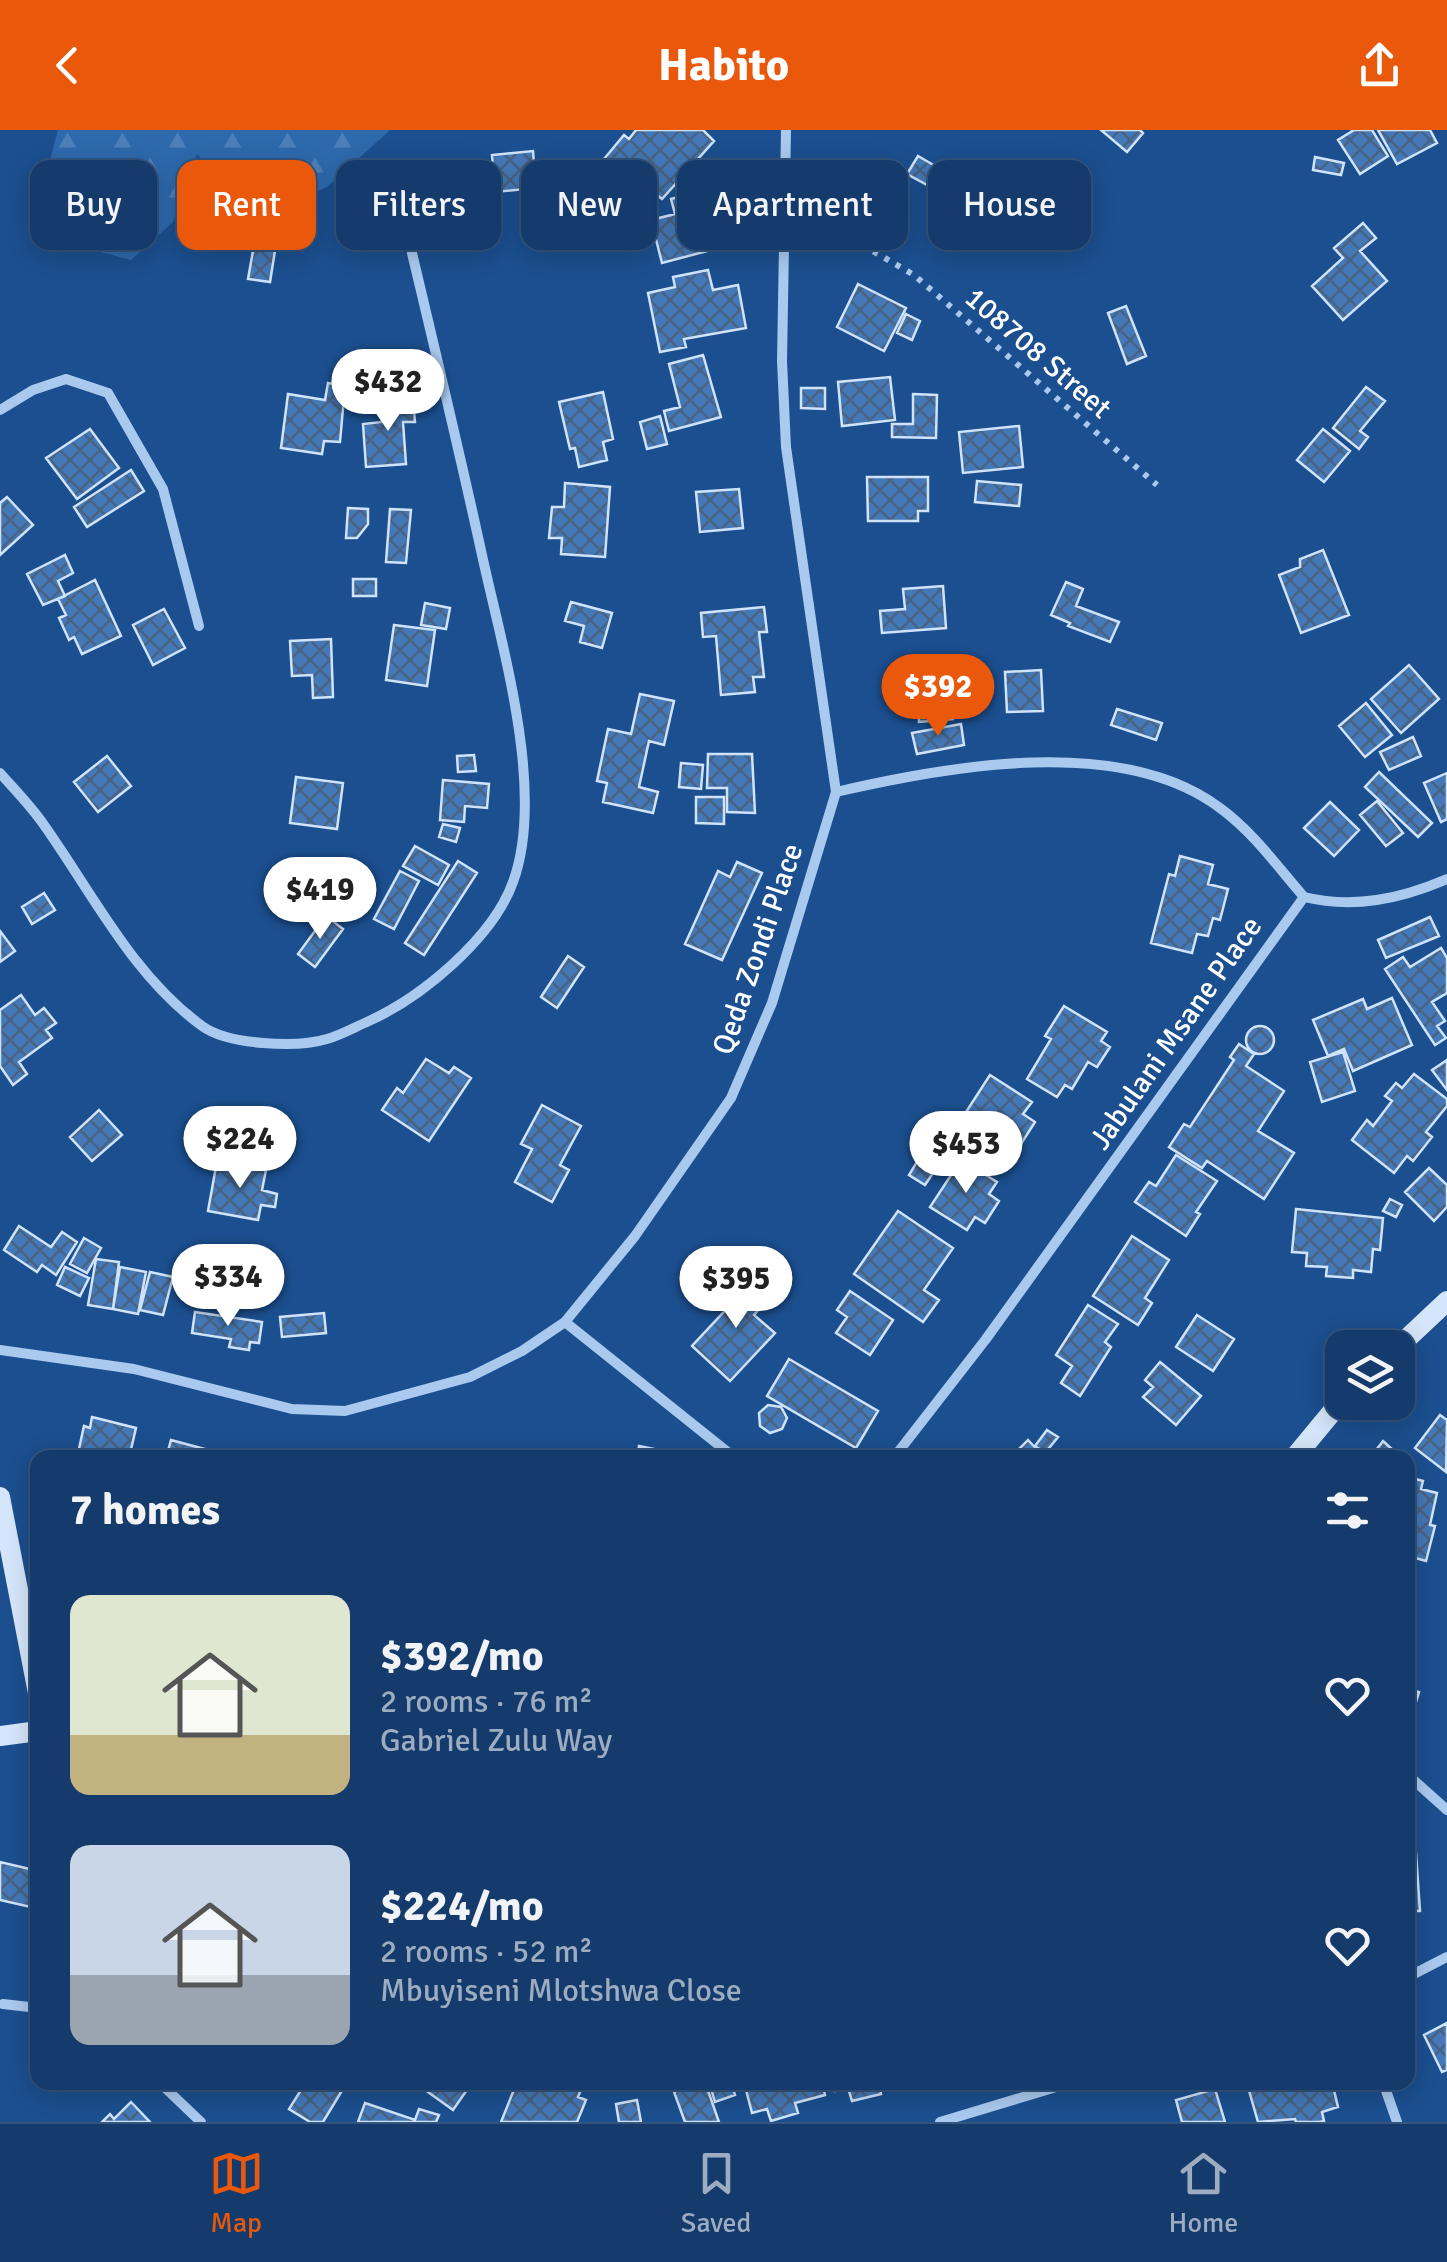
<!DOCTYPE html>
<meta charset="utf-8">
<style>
body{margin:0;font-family:Signika,sans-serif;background:#1d4271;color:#f1f3f6;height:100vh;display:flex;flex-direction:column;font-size:38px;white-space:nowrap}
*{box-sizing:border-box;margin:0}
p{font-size:32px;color:#9dadc1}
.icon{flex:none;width:55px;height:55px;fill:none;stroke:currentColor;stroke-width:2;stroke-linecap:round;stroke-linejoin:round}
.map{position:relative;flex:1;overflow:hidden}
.drawer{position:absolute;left:30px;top:1320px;width:1385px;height:640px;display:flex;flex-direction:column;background:#143b6b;border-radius:20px;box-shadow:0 5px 25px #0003,0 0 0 2px #33557e}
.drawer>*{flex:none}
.banner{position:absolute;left:30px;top:30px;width:1388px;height:90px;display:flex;gap:20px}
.tools{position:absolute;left:1325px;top:1200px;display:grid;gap:20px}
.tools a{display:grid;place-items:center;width:90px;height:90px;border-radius:20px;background:#143b6b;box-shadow:0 5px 25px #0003,0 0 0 2px #33557e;font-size:50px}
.price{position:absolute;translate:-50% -85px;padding:0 22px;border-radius:35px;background:#fff;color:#222;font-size:32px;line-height:65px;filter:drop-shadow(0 2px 5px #0008)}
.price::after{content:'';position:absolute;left:50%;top:60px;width:30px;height:22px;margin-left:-15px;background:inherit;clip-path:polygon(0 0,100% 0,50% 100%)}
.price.current{background:#ea580c;color:#fff}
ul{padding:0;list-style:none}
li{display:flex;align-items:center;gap:30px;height:250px;padding:0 40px}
li span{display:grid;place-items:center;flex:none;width:280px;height:200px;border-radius:20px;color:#555}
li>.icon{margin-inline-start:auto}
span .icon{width:120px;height:120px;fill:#fffc;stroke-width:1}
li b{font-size:42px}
h2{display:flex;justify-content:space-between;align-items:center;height:120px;padding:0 40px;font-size:42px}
.tag{padding:0 35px;border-radius:20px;background:#143b6b;box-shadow:0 5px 25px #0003,0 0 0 2px #33557e;font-size:35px;line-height:90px}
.tag.current{background:#ea580c;color:#fff}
header{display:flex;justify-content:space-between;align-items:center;height:130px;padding:0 40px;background:#ea580c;color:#fff;font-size:45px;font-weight:700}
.dock{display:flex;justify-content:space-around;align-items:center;height:140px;border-top:2px solid #33557e;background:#143b6b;font-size:28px;color:#9dadc1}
.dock a{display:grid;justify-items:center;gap:5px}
.dock .current{color:#ea580c}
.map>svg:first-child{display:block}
.forest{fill:url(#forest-firs)}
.building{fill:url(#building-cross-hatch);stroke:#cfe3fa;stroke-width:2.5}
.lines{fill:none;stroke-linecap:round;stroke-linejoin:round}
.path{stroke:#a9c9ee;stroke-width:6;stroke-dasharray:5 8;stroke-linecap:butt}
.street{stroke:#a9c9ee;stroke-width:10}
.secondary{stroke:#d6e6fa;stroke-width:20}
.labels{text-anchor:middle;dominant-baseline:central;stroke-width:9;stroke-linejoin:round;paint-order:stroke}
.street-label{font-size:30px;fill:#fff;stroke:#1b4f8f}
</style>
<header><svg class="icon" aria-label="back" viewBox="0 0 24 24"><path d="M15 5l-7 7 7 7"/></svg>Habito<svg class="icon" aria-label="share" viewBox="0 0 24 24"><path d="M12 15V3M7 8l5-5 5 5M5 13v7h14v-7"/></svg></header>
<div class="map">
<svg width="1447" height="1992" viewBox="0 0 1447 1992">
<defs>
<pattern id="forest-firs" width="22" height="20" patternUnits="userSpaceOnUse" patternTransform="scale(2.5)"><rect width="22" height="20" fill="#2e69ad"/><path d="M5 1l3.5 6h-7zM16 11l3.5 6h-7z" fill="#4d80b9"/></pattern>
<pattern id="building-cross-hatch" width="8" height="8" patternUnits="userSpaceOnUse" patternTransform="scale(2.5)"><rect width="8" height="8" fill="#4478b7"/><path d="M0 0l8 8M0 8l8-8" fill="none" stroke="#486282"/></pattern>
</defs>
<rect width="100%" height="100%" fill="#1b4f8f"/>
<path class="forest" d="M58 0H390L327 57 252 90 197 24 173 92 131 130 85 118 46 45Z"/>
<path class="building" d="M636 0H703L714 11 662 69 633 46 630 50 604 29 624 5 629 9Z
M1101 0H1140L1143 3 1127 22Z
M1354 0H1372L1388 26 1360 44 1338 10Z
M1378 0H1430L1437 13 1397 34Z
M533 21 534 34 544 33 546 57 495 62 492 25Z
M918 26 961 51 951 68 907 44Z
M1315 27 1344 33 1341 45 1313 40Z
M704 60 707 73 713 72 726 116 662 133 651 90 675 84 671 69Z
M1030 67 1071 97 1059 114 1018 84Z
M1363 93 1376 108 1360 121 1387 151 1343 190 1312 156 1343 128 1334 118Z
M256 104 277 108 270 152 248 149Z
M708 140 713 160 738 155 746 198 684 209 686 217 660 222 648 163 675 157 673 147Z
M858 154 906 178 884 221 837 197Z
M1126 176 1146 226 1127 234 1108 183Z
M906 184 920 191 912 210 897 203Z
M703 225 721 287 669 301 664 281 680 277 669 234Z
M890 247 895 290 842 296 838 252Z
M328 253 345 256 340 312 324 311 322 324 281 318 288 264 325 270Z
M1366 257 1385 271 1360 301 1368 307 1359 319 1333 298Z
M801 258H825V279L801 278Z
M603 262 613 309 603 312 607 330 579 337 575 318 570 319 559 272Z
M913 264 937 265 936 308 892 307V294H913Z
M413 268 415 292H403L406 334 366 337 363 294 382 292 380 271Z
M660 286 667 314 647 319 640 292Z
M1019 296 1023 337 963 343 959 302Z
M90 299 119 338 77 369 46 328Z
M1323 299 1350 321 1324 352 1297 330Z
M131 340 144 361 87 397 74 377Z
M867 347H928V381H918V391H868Z
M977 351 1021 355 1019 376 975 372Z
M565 353 610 357 605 427 561 424 562 408H549L552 377H564Z
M739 359 743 398 700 402 696 362Z
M7 367 33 395 0 425V373Z
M348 378 368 379V394L357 408H346Z
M390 379 411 380 406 433 386 432Z
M1323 420 1349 485 1301 503 1279 445 1300 437V429Z
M65 425 73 443 58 451 65 466 43 475 27 444Z
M353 449H376V466H353Z
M95 450 121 506 82 524 74 507 69 510 59 488 66 485 58 469Z
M1066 452 1083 459 1076 476 1119 492 1110 512 1068 496 1070 493 1051 485Z
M943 456 946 498 882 503 880 481 905 479 903 459Z
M571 472 612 483 602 518 580 512 584 496 565 491Z
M425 473 450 478 446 499 421 495Z
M764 477 767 502H759L764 547H753L755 562 721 565 716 506 703 507 701 483Z
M164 479 185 518 153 535 133 495Z
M394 495 435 500 427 556 386 550Z
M331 509 333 567 313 568 312 545 292 546 290 511Z
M1409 535 1439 569 1401 603 1371 569Z
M1041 540 1043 581 1007 582 1005 542Z
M960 548 962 577H952L953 589 919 592 917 550Z
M640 564 674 571 664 615 649 611 639 657 658 662 653 683 603 672 607 653 597 651 608 599 631 604Z
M1366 573 1392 605 1365 627 1339 596Z
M1117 579 1162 593 1156 610 1111 595Z
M961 594 964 615 917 624 912 603Z
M1413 607 1421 626 1389 640 1380 622Z
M708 624H752L755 683 727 682V658H707Z
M474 625 476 641 458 642 457 626Z
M107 626 131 656 98 682 74 652Z
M681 633 703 635 701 659 679 657Z
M1379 642 1432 693 1418 707 1365 657Z
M1447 643V689L1441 692 1424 653Z
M296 647 343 653 337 699 290 693Z
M443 650 489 654 487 678 465 676 464 692 440 690Z
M696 667H724V694L696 693Z
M1377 671 1403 703 1386 716 1360 685Z
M1330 672 1359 700 1334 726 1304 698Z
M443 694 460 698 456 712 439 707Z
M415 716 449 735 438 755 403 736Z
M1180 726 1213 735 1208 754 1228 759 1220 790 1213 788 1208 806 1197 804 1192 823 1151 813 1169 744 1175 746Z
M458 731 477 743 424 825 405 813Z
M737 732 762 743 722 830 685 814 718 741 730 747Z
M400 741 419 751 394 799 374 789Z
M44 763 55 780 32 794 22 777Z
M326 786 343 799 315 837 298 824Z
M1430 787 1439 806 1386 828 1378 810Z
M0 801 15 821 0 832Z
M1441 818 1447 828V863L1432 872 1445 891 1437 896 1446 908 1435 915 1385 839 1403 827 1410 837Z
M568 826 584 837 557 878 541 867Z
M21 865 35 885 44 878 56 893 46 900 52 908 19 932 27 944 13 955 0 936V880Z
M1392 868 1412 915 1353 941 1344 919 1328 926 1313 890 1363 869 1367 879Z
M1064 876 1107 902 1101 911 1110 917 1097 937 1088 932 1072 959 1065 955 1057 967 1027 949 1051 909 1045 906Z
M1246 910a14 14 0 1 1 28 0a14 14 0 1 1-28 0Z
M1239 914 1254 924 1246 936 1284 961 1258 1001 1294 1023 1264 1069 1207 1031 1202 1038 1169 1017 1184 994 1190 997 1234 930 1230 927Z
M1343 922 1355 961 1322 972 1310 932Z
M426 929 449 943 454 937 471 948 429 1011 382 980 397 958 403 963Z
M1447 930V960L1432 940Z
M1414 944 1447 969V976L1426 1002 1432 1007 1413 1031 1407 1026 1394 1043 1352 1010 1367 990 1373 996 1392 971 1385 966 1396 953 1402 958Z
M990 945 1032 972 1023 984 1035 992 1012 1028 997 1018 993 1023 955 999Z
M542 975 581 996 560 1035 569 1040 552 1072 515 1052 532 1019 521 1014Z
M99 980 122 1005 92 1031 70 1007Z
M924 1020 941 1031 925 1055 909 1045Z
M1176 1025 1217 1051 1196 1082 1200 1084 1186 1106 1135 1072 1149 1052 1156 1056Z
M961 1030 997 1052 989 1064 999 1071 985 1093 975 1087 967 1100 930 1077Z
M217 1031 266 1040 262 1060 277 1064 275 1077 261 1075 258 1090 208 1081Z
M1429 1038 1447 1055V1077L1434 1091 1405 1062Z
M1390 1069 1402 1075 1396 1087 1383 1081Z
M1296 1079 1383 1088 1380 1120 1373 1119 1371 1142 1353 1140V1148L1326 1146 1327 1137 1306 1136 1307 1123 1292 1122Z
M898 1081 953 1118 924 1160 939 1170 923 1192 854 1144Z
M19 1096 51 1117 62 1102 77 1112 56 1145 42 1135 37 1142 4 1120Z
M1132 1106 1169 1130 1145 1168 1152 1173 1138 1195 1093 1166Z
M84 1108 101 1118 87 1143 70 1134Z
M96 1129 119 1132 113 1179 88 1175Z
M65 1137 89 1148 80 1166 57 1155Z
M120 1137 146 1142 138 1184 113 1179Z
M150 1142 173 1147 163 1185 140 1180Z
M743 1144 769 1168 754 1185 775 1203 730 1251 692 1216 733 1172 725 1164Z
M244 1145H261L260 1159H244Z
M850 1161 893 1190 870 1225 836 1203 847 1187 837 1180Z
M1088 1175 1118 1194 1105 1212 1111 1217 1080 1266 1061 1253 1072 1236 1056 1225Z
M195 1182 262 1192 259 1213 250 1212 249 1220 229 1217 231 1209 192 1203Z
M324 1183 326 1203 282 1207 280 1187Z
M1197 1185 1234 1209 1213 1241 1176 1217Z
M789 1229 878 1281 856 1318 767 1266Z
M1160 1232 1201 1266 1176 1295 1143 1267 1153 1257 1145 1250Z
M768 1275 781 1277 787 1288 782 1299 770 1303 760 1296 759 1283Z
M1440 1285 1447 1290 1446 1342 1415 1318Z
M92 1287 136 1298 129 1328H77L84 1296 90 1298Z
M1047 1300 1058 1307 1045 1323 1035 1316Z
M171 1310 212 1321 211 1328H166Z
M1028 1310 1045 1328H1016L1013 1325Z
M1383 1311 1394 1321 1389 1328H1379L1374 1323Z
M639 1316 654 1319 653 1328H637Z
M1408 1347 1423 1351 1421 1359 1437 1363 1430 1395 1435 1396 1426 1431 1408 1426Z
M1408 1559 1419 1562 1409 1595 1408 1594Z
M1408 1723H1416L1420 1781H1412L1413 1791 1408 1792Z
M0 1732 38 1741 35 1778 0 1770Z
M1447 1893V1940L1442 1942 1424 1905Z
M306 1952H333L343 1959 323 1992H310L289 1979Z
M414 1952H463L469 1957 453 1980Z
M517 1952H584L578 1967 586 1970 577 1992H501Z
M700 1952H705L719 1992H685L674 1962Z
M709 1952H731L735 1965 715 1972Z
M744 1952H822L825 1965 795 1973 798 1983 771 1991 767 1979 752 1983Z
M833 1952H879L881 1964 852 1971 848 1958 835 1961Z
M1263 1952H1332L1338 1977 1322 1982 1324 1991 1319 1992H1296L1295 1989 1258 1992 1248 1957Z
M1215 1959 1225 1992H1182L1176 1970Z
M637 1970 641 1992H619L616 1974Z
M131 1972 150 1992H102L110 1984 114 1989Z
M365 1973 415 1990 419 1979 439 1985 436 1992H358Z"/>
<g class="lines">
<path class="path" d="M806 82 914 145 1157 355"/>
<path class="street" d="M0 280 33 260 66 249 108 263 163 359 199 496
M0 643C15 660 31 676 44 695 93 764 132 845 202 896 228 915 297 918 327 909 341 905 355 897 369 891 422 867 493 808 513 752 546 662 502 517 482 425 460 324 436 224 412 123
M836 662C947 636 1122 604 1220 678 1253 702 1277 736 1304 767
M1304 767C1354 779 1400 769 1447 749
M565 1192 735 1328
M0 1220 134 1239 292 1279 345 1281 470 1247 522 1221 565 1192 635 1106 731 968 772 873 836 662 786 317 782 231 786 0
M890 1328 899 1321 986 1209 1304 767
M1408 1645 1447 1680
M1408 1847 1447 1827
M3 1874 38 1878
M159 1952 201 1992
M1383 1952 1397 1992
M940 1992 1073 1952"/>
<path class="secondary" d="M1397 1218 1447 1171
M1294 1328 1342 1270
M0 1367 38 1563
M0 1606 38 1601"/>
</g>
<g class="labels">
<g class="street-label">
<text transform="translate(1038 223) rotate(41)">108708 Street</text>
<text transform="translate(758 819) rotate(-71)">Qeda Zondi Place</text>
<text transform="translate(1176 903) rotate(-55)">Jabulani Msane Place</text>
</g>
</g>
</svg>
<div class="tools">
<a><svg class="icon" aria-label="layers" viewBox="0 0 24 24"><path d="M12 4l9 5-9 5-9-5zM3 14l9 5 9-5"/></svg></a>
</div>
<b class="price" style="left:388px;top:304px">$432</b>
<b class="price current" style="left:938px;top:609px">$392</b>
<b class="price" style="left:320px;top:812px">$419</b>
<b class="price" style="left:240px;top:1061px">$224</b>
<b class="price" style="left:966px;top:1066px">$453</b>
<b class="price" style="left:228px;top:1199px">$334</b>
<b class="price" style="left:736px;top:1201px">$395</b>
<div class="banner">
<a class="tag">Buy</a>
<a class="tag current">Rent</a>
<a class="tag">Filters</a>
<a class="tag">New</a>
<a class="tag">Apartment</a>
<a class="tag">House</a>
</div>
<section class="drawer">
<h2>7 homes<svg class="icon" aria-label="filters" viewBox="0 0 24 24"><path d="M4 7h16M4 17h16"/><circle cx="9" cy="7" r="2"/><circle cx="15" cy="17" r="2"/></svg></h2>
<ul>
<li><span style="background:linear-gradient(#dfe7d0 70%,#c2b280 0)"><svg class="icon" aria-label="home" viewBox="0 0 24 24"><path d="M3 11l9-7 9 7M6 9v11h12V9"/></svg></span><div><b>$392/mo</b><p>2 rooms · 76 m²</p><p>Gabriel Zulu Way</p></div><svg class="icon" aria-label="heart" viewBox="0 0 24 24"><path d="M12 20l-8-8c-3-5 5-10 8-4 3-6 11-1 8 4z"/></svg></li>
<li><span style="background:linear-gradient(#c9d6e8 65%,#9aa5b1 0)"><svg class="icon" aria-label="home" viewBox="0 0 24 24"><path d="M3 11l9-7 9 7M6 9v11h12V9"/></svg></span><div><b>$224/mo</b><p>2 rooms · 52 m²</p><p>Mbuyiseni Mlotshwa Close</p></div><svg class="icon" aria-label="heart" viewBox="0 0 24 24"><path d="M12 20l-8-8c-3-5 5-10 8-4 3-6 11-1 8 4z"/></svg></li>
</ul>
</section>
</div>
<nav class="dock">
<a class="current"><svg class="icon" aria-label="map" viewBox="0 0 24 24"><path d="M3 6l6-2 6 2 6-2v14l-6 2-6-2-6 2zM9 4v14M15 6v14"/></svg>Map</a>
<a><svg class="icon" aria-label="saved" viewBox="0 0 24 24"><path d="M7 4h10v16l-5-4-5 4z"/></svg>Saved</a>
<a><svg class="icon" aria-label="home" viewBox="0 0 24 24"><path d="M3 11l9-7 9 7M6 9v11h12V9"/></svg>Home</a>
</nav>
